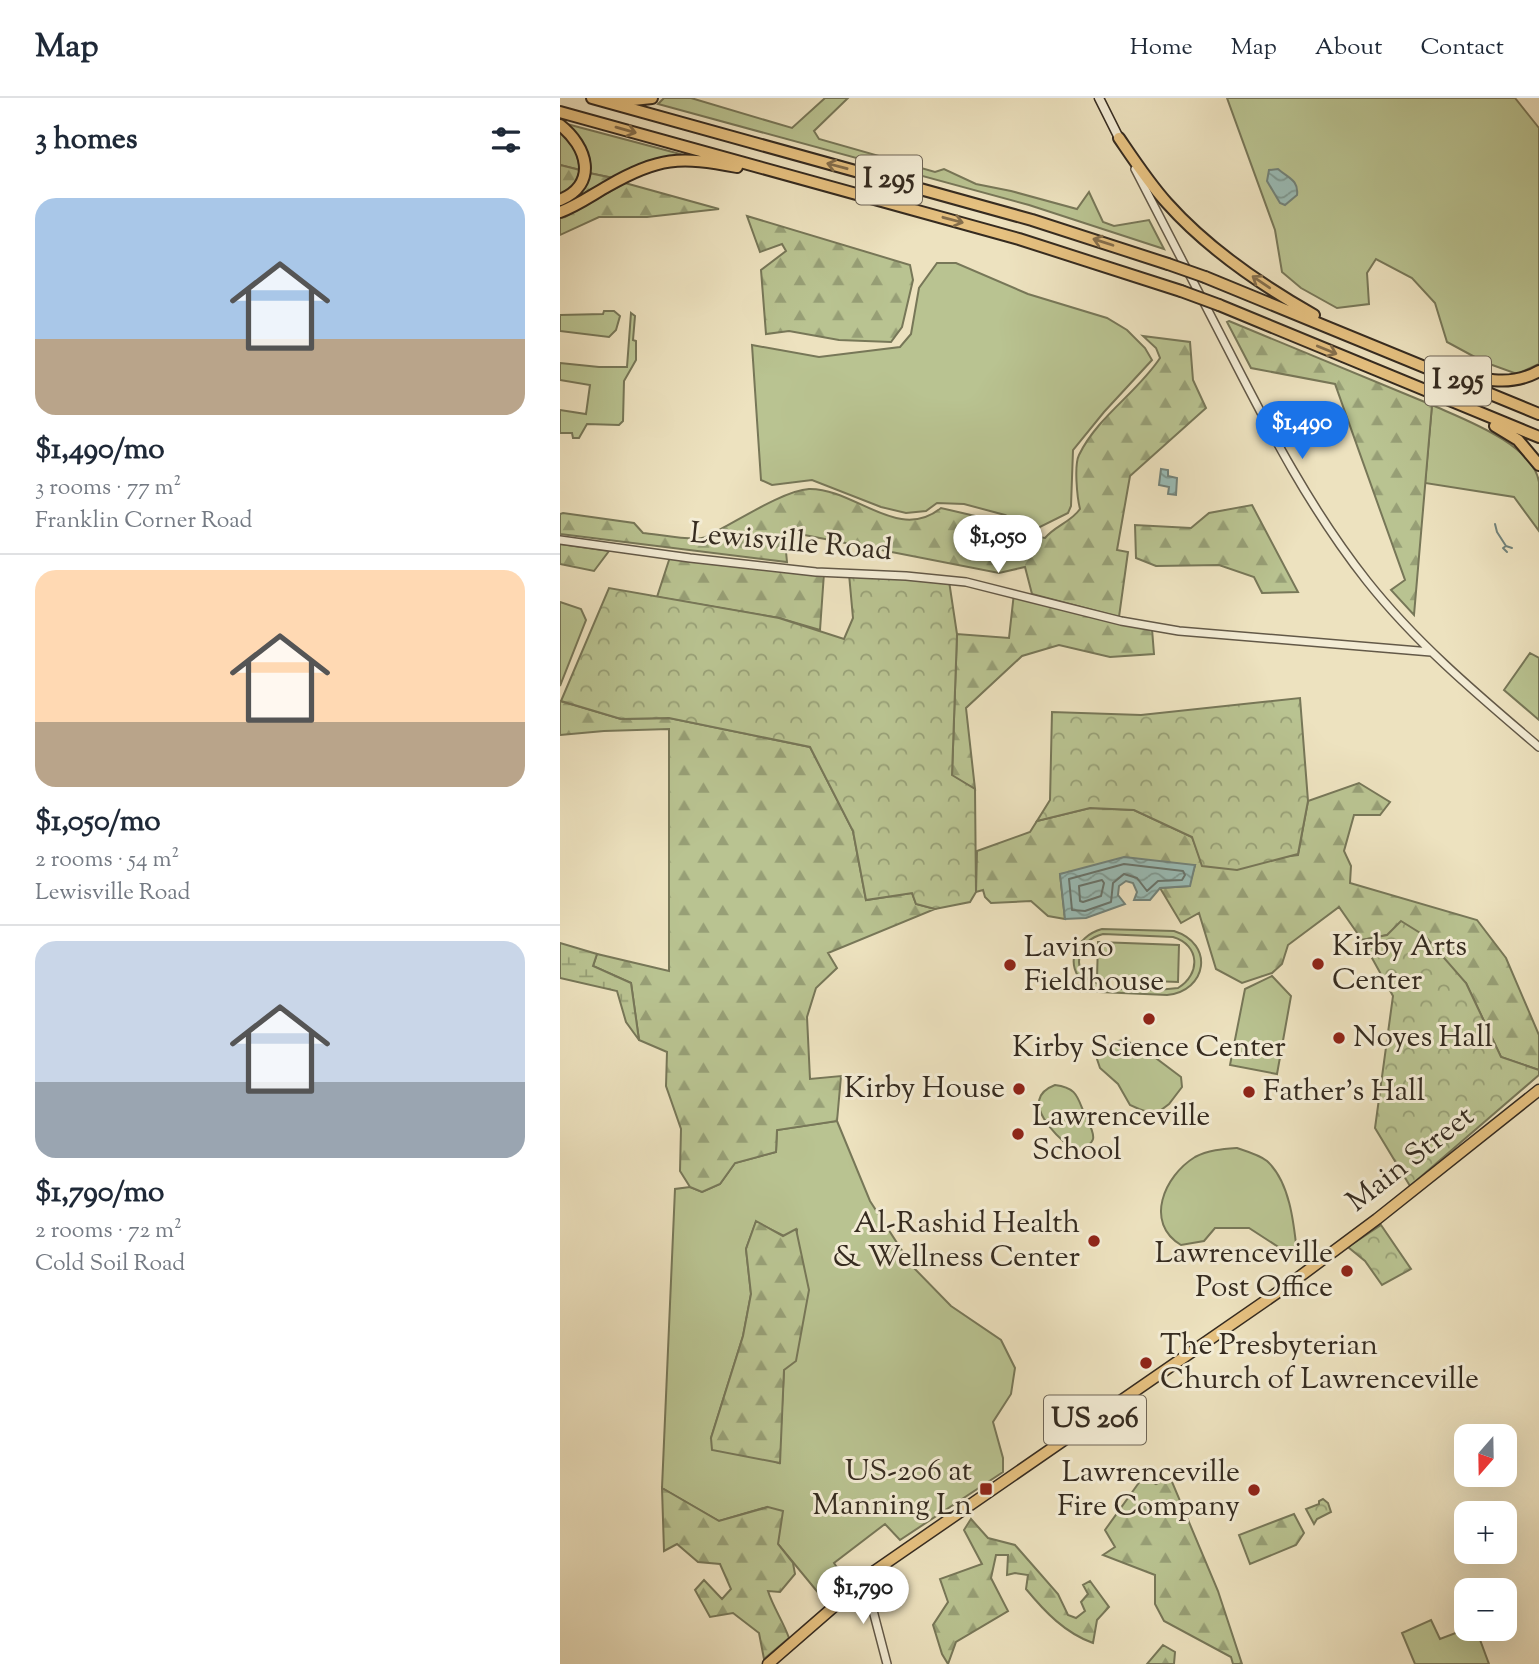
<!DOCTYPE html>
<meta charset="utf-8">
<style>
body{margin:0;font-family:"Sorts Mill Goudy",serif;background:#f2f2f3;color:#1f2937;height:100vh;display:flex;flex-direction:column;font-size:26px;white-space:nowrap}
*{box-sizing:border-box;margin:0}
p{font-size:23px;color:#747a83}
.icon{flex:none;width:38px;height:38px;fill:none;stroke:currentColor;stroke-width:2;stroke-linecap:round;stroke-linejoin:round}
.map{position:relative;flex:1;overflow:hidden}
.side{display:flex;flex-direction:column;background:#fff;width:560px}
.side>*{flex:none}
.needle{width:46px;rotate:200deg}
.tools{position:absolute;left:894px;top:1326px;display:grid;gap:14px}
.tools a{display:grid;place-items:center;width:63px;height:63px;border-radius:14px;background:#fff;box-shadow:0 7px 28px #0002;font-size:35px}
.price{position:absolute;translate:-50% -60px;padding:0 16px;border-radius:24px;background:#fff;color:#222;font-size:23px;line-height:46px;filter:drop-shadow(0 2px 4px #0008)}
.price::after{content:'';position:absolute;left:50%;top:42px;width:21px;height:16px;margin-left:-10px;background:inherit;clip-path:polygon(0 0,100% 0,50% 100%)}
.price.active{background:#1a73e8;color:#fff}
ul{padding:0;list-style:none}
li{display:grid;align-content:center;gap:14px;height:371px;padding:0 35px}
li+li{border-top:2px solid #e0e1e3}
li span{display:grid;place-items:center;height:217px;border-radius:21px;color:#555}
li>.icon{margin-inline-start:auto}
span .icon{width:126px;height:126px;fill:#fffc;stroke-width:1}
li b{font-size:30px}
h2{display:flex;justify-content:space-between;align-items:center;height:84px;padding:0 35px;font-size:30px}
header{display:flex;align-items:center;gap:42px;box-sizing:border-box;height:98px;padding:0 35px;background:#fff;border-bottom:2px solid #e0e1e3}
header strong{font-size:33px}
nav{display:flex;gap:38px;margin-inline-start:auto;font-size:24px}
main{display:flex;flex:1;min-height:0}
.map>svg:first-child{display:block}
.grass{fill:#b9c391;stroke:#777758;stroke-width:2;fill-rule:evenodd}
.forest{fill:url(#forest-firs);stroke:#777758;stroke-width:2}
.wetland{fill:url(#wetland-marsh);stroke:#777758;stroke-width:2}
.park{fill:url(#park-crowns);stroke:#777758;stroke-width:2}
.water{fill:url(#water-waves);stroke:#72837b;stroke-width:2}
.lines{fill:none;stroke-linecap:round;stroke-linejoin:round}
.shore{stroke:#68746c;stroke-width:2}
.stream{stroke:#72837b;stroke-width:2}
.tertiary-casing{stroke:#635948;stroke-width:10}
.secondary-casing{stroke:#352b20;stroke-width:11}
.trunk-casing{stroke:#352b20;stroke-width:13}
.motorway-casing{stroke:#352b20;stroke-width:14}
.tertiary{stroke:#f3ecd5;stroke-width:7}
.secondary{stroke:#f3ecd5;stroke-width:8}
.trunk{stroke:#e6c180;stroke-width:10}
.motorway{stroke:#e6c180;stroke-width:10}
.motorway-bridge-casing{stroke:#352b20;stroke-width:14;stroke-linecap:butt}
.motorway-bridge{stroke:#e6c180;stroke-width:10}
.oneway{stroke:#856e4b}
.poi-dot{fill:#8f2418;stroke:#f3ecd5;stroke-width:2.5}
.labels{text-anchor:middle;dominant-baseline:central;stroke-width:6;stroke-linejoin:round;paint-order:stroke}
.shield{fill:#f3ecd5;stroke:#6e6556;stroke-width:2}
.shield-label{font-size:28px;font-weight:bold;fill:#352b20}
.street-label{font-size:30px;fill:#352b20;stroke:#f3ecd5}
.poi-label{font-size:30px;fill:#352b20;stroke:#f3ecd5;text-anchor:start}
</style>
<header>
<strong>Map</strong>
<nav><a>Home</a><a>Map</a><a>About</a><a>Contact</a></nav>
</header>
<main>
<section class="side">
<h2>3 homes<svg class="icon" aria-label="filters" viewBox="0 0 24 24"><path d="M4 7h16M4 17h16"/><circle cx="9" cy="7" r="2"/><circle cx="15" cy="17" r="2"/></svg></h2>
<ul>
<li><span style="background:linear-gradient(#a9c7e8 65%,#b9a48a 0)"><svg class="icon" aria-label="home" viewBox="0 0 24 24"><path d="M3 11l9-7 9 7M6 9v11h12V9"/></svg></span><div><b>$1,490/mo</b><p>3 rooms · 77 m²</p><p>Franklin Corner Road</p></div></li>
<li><span style="background:linear-gradient(#ffd9b3 70%,#b9a48a 0)"><svg class="icon" aria-label="home" viewBox="0 0 24 24"><path d="M3 11l9-7 9 7M6 9v11h12V9"/></svg></span><div><b>$1,050/mo</b><p>2 rooms · 54 m²</p><p>Lewisville Road</p></div></li>
<li><span style="background:linear-gradient(#c9d6e8 65%,#9aa5b1 0)"><svg class="icon" aria-label="home" viewBox="0 0 24 24"><path d="M3 11l9-7 9 7M6 9v11h12V9"/></svg></span><div><b>$1,790/mo</b><p>2 rooms · 72 m²</p><p>Cold Soil Road</p></div></li>
</ul>
</section>
<div class="map">
<svg width="979" height="1566" viewBox="0 0 979 1566">
<defs>
<pattern id="forest-firs" width="22" height="20" patternUnits="userSpaceOnUse" patternTransform="scale(1.75)"><rect width="22" height="20" fill="#b9c391"/><path d="M5 1l3.5 6h-7zM16 11l3.5 6h-7z" fill="#979f76"/></pattern>
<pattern id="wetland-marsh" width="20" height="14" patternUnits="userSpaceOnUse" patternTransform="scale(1.75)"><rect width="20" height="14" fill="#b9c391"/><path d="M1 5h8M5 5V1M11 12h8M15 12V8" fill="none" stroke="#979f76"/></pattern>
<pattern id="park-crowns" width="20" height="18" patternUnits="userSpaceOnUse" patternTransform="scale(1.75)"><rect width="20" height="18" fill="#b9c391"/><path d="M2 6a3 3 0 1 1 6 0M12 15a3 3 0 1 1 6 0" fill="none" stroke="#979f76"/></pattern>
<pattern id="water-waves" width="16" height="10" patternUnits="userSpaceOnUse" patternTransform="scale(1.75)"><rect width="16" height="10" fill="#9abdb7"/><path d="M0 5q4-4 8 0t8 0" fill="none" stroke="#7e9a94"/></pattern>
</defs>
<rect width="100%" height="100%" fill="#ede2bf"/>
<filter id="stains"><feTurbulence type="fractalNoise" baseFrequency=".00286" numOctaves="4"/><feColorMatrix values="0 0 0 0 .2 0 0 0 0 .09 0 0 0 0 .02 0 0 0 .5 -.17"/></filter>
<radialGradient id="worn" r=".72"><stop offset=".6" stop-color="#630" stop-opacity="0"/><stop offset="1" stop-color="#630" stop-opacity=".3"/></radialGradient>
<path class="grass" d="M104 0H131L232 30 265 0H288L254 33 259 41 375 74 384 71 416 86 451 93 517 111 529 94 543 124 554 128 589 122 604 151 469 107 98 6Z
M667 0H955L979 30V266L957 276 924 264 887 244 875 205 852 180 816 161 807 175 809 206 777 210 741 190 722 174 715 132Z
M7 26 124 57 87 63 53 80 29 75C30 53 21 41 7 26Z
M0 33 16 52 20 72 0 67Z
M377 165H396L468 196 547 220 567 232 585 250 592 262 544 314 513 352 511 408 508 415 474 432 445 417 404 406 377 405 366 413 346 415 321 409 252 382 212 387 201 382 192 247 259 259 340 249 351 236 359 190Z
M44 213H54L60 218 56 232 49 239 0 233V217L43 216Z
M71 215 75 218 73 242 76 243V262L64 283 63 323 59 327 27 326 19 340H13L12 335H0V312L26 316 30 287 0 282V265L39 269H67Z
M872 307C903 321 973 346 979 384 979 399 979 417 979 433L954 399 865 385Z
M0 504 21 511 26 522 0 588Z
M970 555 979 560V622L944 592Z
M542 831 614 833C655 846 647 893 607 897L517 893V888L526 887C502 867 516 838 542 831ZM543 836 613 839C640 847 641 876 618 890 594 893 509 899 520 857 523 845 532 839 543 836Z
M538 844 619 847 618 884 537 881Z
M712 878 731 898 717 976 670 967 685 891Z
M563 942 581 949 621 979 622 989 609 1006 601 1012 590 1015 579 1011 570 1007 558 986 540 970 537 961C543 948 550 945 563 942Z
M495 987C520 990 517 1002 527 1021 536 1039 538 1046 515 1053 498 1040 456 1002 495 987Z
M277 1023 310 1103 352 1168 391 1208 441 1242 455 1270 451 1296 433 1324 443 1360V1374L340 1442 325 1426 274 1465 287 1484 260 1497 218 1446 207 1409 159 1423 102 1390 115 1091 130 1089 142 1094 160 1086 175 1065 216 1054 217 1032ZM196 1124 224 1138 237 1132 224 1272 219 1365 151 1340 183 1238 191 1196 186 1151Z
M677 1050C686 1053 700 1057 707 1063 730 1084 734 1126 737 1155L720 1150 689 1130H655L644 1143 621 1147C584 1125 604 1078 635 1059 648 1052 663 1051 677 1050Z
M871 1522 880 1541 906 1531H916L929 1566H855L842 1535Z"/>
<path class="forest" d="M0 67 20 72 14 87 0 97Z
M29 75 53 80 19 99V95Z
M65 85 159 111 87 119H39L0 137V120L5 119Z
M187 118 350 167 353 182 342 229 331 244 279 242 229 233 206 236 201 172 226 153 222 146 200 154Z
M669 223 872 307 854 517 831 492 845 482 775 286 691 270 667 224Z
M583 238 630 244 633 282 646 310 570 378 557 452 568 454 559 519 472 496 465 469 439 475 224 433 227 464 0 436V416L3 415 74 425 83 435C96 436 131 443 142 440 148 439 155 434 161 431 182 420 226 392 249 391 295 390 338 445 381 410L428 421 460 436 485 440C495 428 511 424 520 411 517 399 514 367 519 357 538 318 577 295 600 260L596 250Z
M692 407 738 494 702 495 694 479 659 467 596 468 576 460 575 427 631 430 649 415Z
M0 446 49 453 34 473 0 466Z
M110 459 264 475 260 532 219 520 97 499Z
M454 495 592 531 594 556 550 559 499 547 462 558 406 610 415 691 392 678 397 536 449 540Z
M0 603 61 621 109 620 250 649 293 733 306 802 352 795 356 806 375 811 268 855 277 870 256 890 247 919 250 981 281 978 277 1023 217 1032 216 1054 175 1065 160 1086 142 1094 130 1089 120 1073 121 1031 106 988 107 954 79 942 71 885 33 868 37 856 109 873V631L44 633 0 637Z
M799 685 830 704 820 717H794L784 753 791 768 790 785 917 822 946 860 979 937V972L941 959 906 885 827 837 802 842 779 809 728 847 722 866 712 875 682 885 656 871 639 815 621 825 600 790 629 788 635 767 500 776 505 821 488 818 471 803 431 805 425 799 423 792 416 794 417 753 470 734 477 723 530 710 574 712 632 739 643 768 738 757 748 703Z
M196 1123 223 1138 236 1131 249 1192 236 1263 224 1272 220 1365 152 1352 151 1340 183 1238 191 1196 186 1151Z
M583 1379 596 1386 610 1379 658 1493 682 1566H673L671 1559 604 1523 595 1506V1477L543 1457 555 1449 545 1432Z
M102 1390 159 1423 208 1409 223 1413 218 1446 233 1465 235 1476 220 1494 208 1493C213 1509 223 1523 229 1540L204 1561 199 1535 173 1515 150 1519 135 1492 144 1482 162 1501 171 1491 160 1466 138 1464 117 1446 104 1453Z
M734 1416 744 1435 736 1447 690 1466 679 1437Z
M411 1421 428 1440 455 1447 498 1496 508 1517 516 1520 525 1513 521 1504 528 1496 523 1487 530 1483 549 1509 537 1522 533 1545C505 1535 485 1514 466 1491L468 1477 455 1475 447 1477 448 1457H436L431 1480 448 1513 396 1544 388 1566 382 1556 373 1527 388 1504 380 1481 422 1466 404 1432Z
M603 1547 615 1554 614 1566H587Z"/>
<path class="wetland" d="M0 845 37 856 33 868 71 885 79 942 66 924 57 893 0 880Z"/>
<path class="park" d="M289 476 389 483 397 536 392 677 415 691 416 794 410 804 375 811 356 806 352 795 306 802 293 733 250 649 109 620 61 621 1 603 49 490 219 520 284 541 293 520Z
M740 600 748 703 738 756 677 772 642 768 632 739 574 712 530 710 477 723 490 702 492 614 581 617Z
M841 823 865 838 906 885 941 959 979 972V977L850 1088 815 1030 833 898 802 842 827 837Z
M821 1127 851 1171 822 1187 805 1163 788 1149Z
M763 1401 768 1405 771 1414 757 1421 754 1426 746 1411 759 1406V1403Z"/>
<path class="water" d="M718 71C728 80 739 82 737 97L725 107 720 105 707 83 709 72Z
M601 371 608 372V378L617 380 616 397 608 396 609 389 599 387Z
M564 759 635 767 630 788 600 790 590 802H574L577 794 573 785 566 783 559 788 558 797 565 806 526 820 505 821 500 776Z"/>
<g class="lines">
<path class="shore" d="M564 766 623 773 625 777 622 782 598 783 587 793 577 780 564 776 553 785 551 804 525 813 512 812 509 781Z
M542 782 544 785 541 798 523 804 520 803 519 788Z"/>
<path class="stream" d="M935 426 937 434 946 448 952 450
M946 448 943 450 947 454"/>
<defs>
<path id="tertiary" d="M575 71C607 132 638 194 670 255 711 335 751 412 807 483 857 546 918 597 979 649
M0 442 130 460 256 474 346 478 406 484 561 523 619 533 871 554
M305 1482 327 1566"/>
<path id="secondary" d="M539 0 559 40"/>
<path id="trunk" d="M208 1566 316 1472 727 1188 817 1121 979 992"/>
<path id="motorway" d="M32 0 472 122 608 166
M54 4 92 0
M0 14 459 141 621 193
M0 27C27 48 39 86 0 102
M559 40C574 62 589 85 607 105 648 151 701 187 754 217
M0 114C17 108 32 97 48 88 98 59 120 58 177 69
M645 179 979 316
M659 207 979 339
M874 267C909 277 944 293 979 273
M935 328 958 342 979 367"/>
</defs>
<use href="#tertiary" class="tertiary-casing"/>
<use href="#secondary" class="secondary-casing"/>
<use href="#trunk" class="trunk-casing"/>
<use href="#motorway" class="motorway-casing"/>
<use href="#tertiary" class="tertiary"/>
<use href="#secondary" class="secondary"/>
<use href="#trunk" class="trunk"/>
<use href="#motorway" class="motorway"/>
<defs>
<path id="motorway-bridge" d="M608 166 645 179
M621 193 659 207"/>
</defs>
<use href="#motorway-bridge" class="motorway-bridge-casing"/>
<use href="#motorway-bridge" class="motorway-bridge"/>
</g>
<defs><path id="oneway-shaft" d="M-6 0H5M1.5-3L5.5 0L1.5 3" fill="none" stroke-width="1.6" stroke-linecap="round" stroke-linejoin="round" transform="scale(1.75)"/></defs>
<g class="oneway">
<use href="#oneway-shaft" transform="translate(66 32) rotate(16)"/>
<use href="#oneway-shaft" transform="translate(277 68) rotate(-165)"/>
<use href="#oneway-shaft" transform="translate(393 122) rotate(15)"/>
<use href="#oneway-shaft" transform="translate(543 144) rotate(-162)"/>
<use href="#oneway-shaft" transform="translate(701 184) rotate(-146)"/>
<use href="#oneway-shaft" transform="translate(767 252) rotate(22)"/>
</g>
<g class="poi-dot">
<circle cx="758" cy="866" r="7"/>
<circle cx="450" cy="867" r="7"/>
<circle cx="589" cy="921" r="7"/>
<circle cx="779" cy="940" r="7"/>
<circle cx="459" cy="991" r="7"/>
<circle cx="689" cy="994" r="7"/>
<circle cx="458" cy="1036" r="7"/>
<circle cx="534" cy="1143" r="7"/>
<circle cx="787" cy="1173" r="7"/>
<circle cx="586" cy="1265" r="7"/>
<rect x="419" y="1384" width="14" height="14" rx="3.5"/>
<circle cx="694" cy="1392" r="7"/>
</g>
<g class="labels">
<g class="shield">
<rect x="296" y="57.5" width="66" height="49" rx="5"/>
<rect x="865" y="258.5" width="66" height="49" rx="5"/>
<rect x="484" y="1297.5" width="102" height="49" rx="5"/>
</g>
<g class="shield-label">
<text x="329" y="82">I 295</text>
<text x="898" y="283">I 295</text>
<text x="535" y="1322">US 206</text>
</g>
<g class="street-label">
<text transform="translate(231 445) rotate(5)">Lewisville Road</text>
<text transform="translate(851 1062) rotate(-38)">Main Street</text>
</g>
<g class="poi-label">
<text x="772" y="849">Kirby Arts<tspan x="772" dy="34">Center</tspan></text>
<text x="464" y="850">Lavino<tspan x="464" dy="34">Fieldhouse</tspan></text>
<text x="793" y="940">Noyes Hall</text>
<text x="589" y="950" text-anchor="middle">Kirby Science Center</text>
<text x="445" y="991" text-anchor="end">Kirby House</text>
<text x="703" y="994">Father's Hall</text>
<text x="472" y="1019">Lawrenceville<tspan x="472" dy="34">School</tspan></text>
<text x="520" y="1126" text-anchor="end">Al-Rashid Health<tspan x="520" dy="34">&amp; Wellness Center</tspan></text>
<text x="773" y="1156" text-anchor="end">Lawrenceville<tspan x="773" dy="34">Post Office</tspan></text>
<text x="600" y="1248">The Presbyterian<tspan x="600" dy="34">Church of Lawrenceville</tspan></text>
<text x="412" y="1374" text-anchor="end">US-206 at<tspan x="412" dy="34">Manning Ln</tspan></text>
<text x="680" y="1375" text-anchor="end">Lawrenceville<tspan x="680" dy="34">Fire Company</tspan></text>
</g>
</g>
<rect width="100%" height="100%" filter="url(#stains)"/>
<rect width="100%" height="100%" fill="url(#worn)"/>
</svg>
<div class="tools">
<a><svg class="needle" viewBox="-14 -14 28 28"><path d="M0-13l5 13h-10z" fill="#e53935"/><path d="M0 13l5-13h-10z" fill="#747a83"/></svg></a>
<a>+</a>
<a>−</a>
</div>
<b class="price active" style="left:742px;top:363px">$1,490</b>
<b class="price" style="left:438px;top:477px">$1,050</b>
<b class="price" style="left:303px;top:1528px">$1,790</b>
</div>
</main>
